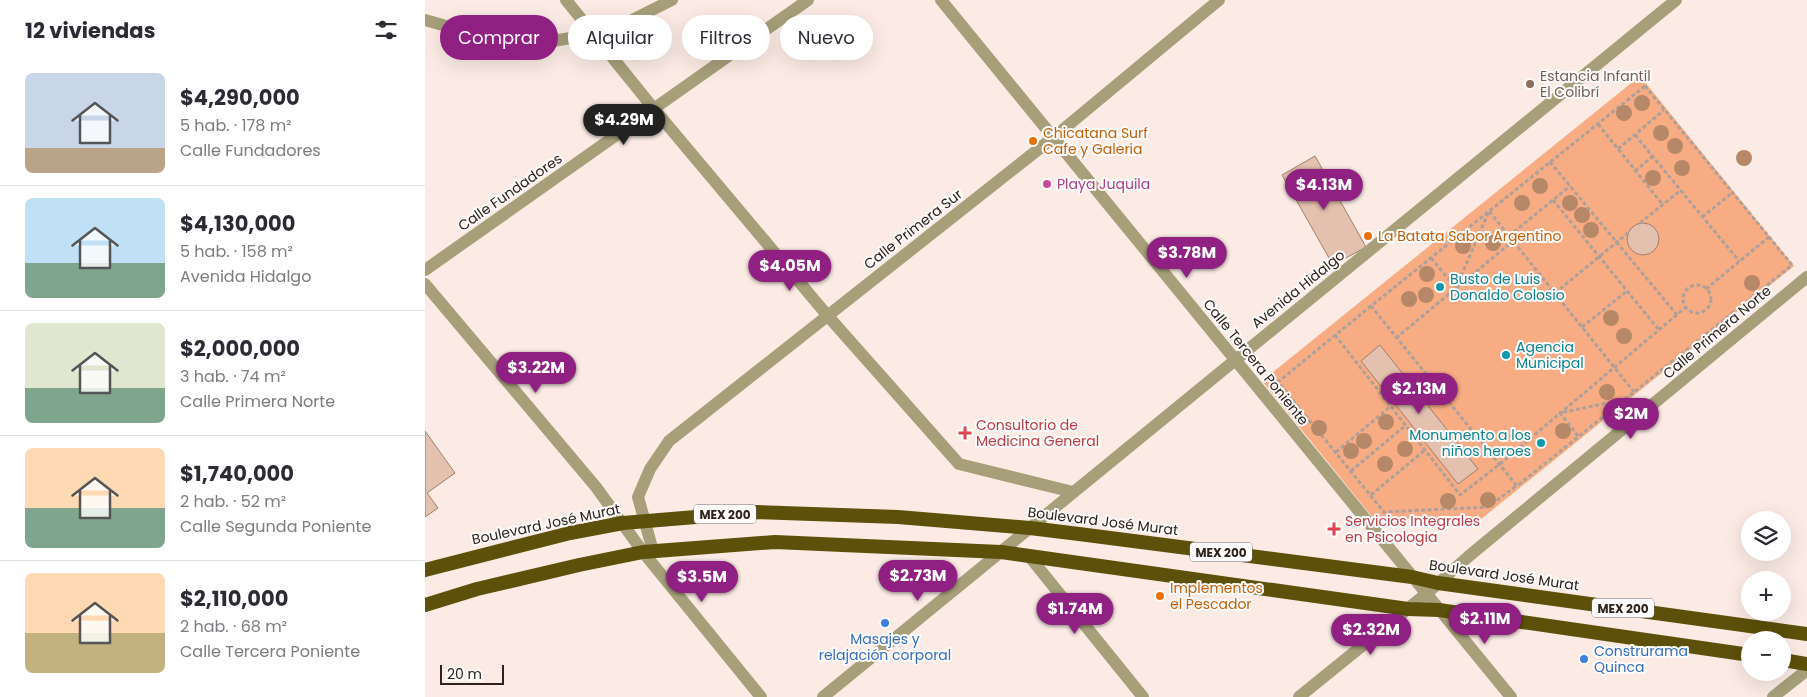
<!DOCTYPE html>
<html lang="es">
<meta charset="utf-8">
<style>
body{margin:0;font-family:Poppins,sans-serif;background:#f7f7f7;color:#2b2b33;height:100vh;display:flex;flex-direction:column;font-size:19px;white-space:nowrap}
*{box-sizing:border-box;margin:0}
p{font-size:16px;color:#7c7c81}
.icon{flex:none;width:28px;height:28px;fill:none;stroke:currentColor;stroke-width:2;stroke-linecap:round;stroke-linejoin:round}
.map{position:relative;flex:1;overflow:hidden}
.drawer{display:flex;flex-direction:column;background:#fff;width:425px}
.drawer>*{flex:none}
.hud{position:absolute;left:15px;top:15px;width:475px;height:45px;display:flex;gap:10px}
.tools{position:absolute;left:1316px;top:511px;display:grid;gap:10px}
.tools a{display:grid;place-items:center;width:50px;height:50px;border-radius:50%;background:#fff;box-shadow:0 5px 20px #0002;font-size:25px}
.scale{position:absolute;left:15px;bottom:12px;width:64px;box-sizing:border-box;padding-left:5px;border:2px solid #2f221b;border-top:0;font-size:14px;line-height:18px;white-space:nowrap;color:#2f221b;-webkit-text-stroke:4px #fcfcfc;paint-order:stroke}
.price{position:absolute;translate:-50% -42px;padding:0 11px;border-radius:18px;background:#902081;color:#fff;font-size:16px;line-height:32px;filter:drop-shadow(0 1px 2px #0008)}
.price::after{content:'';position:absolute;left:50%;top:30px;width:15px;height:11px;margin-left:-8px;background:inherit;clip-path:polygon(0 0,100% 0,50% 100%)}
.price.on{background:#222;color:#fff}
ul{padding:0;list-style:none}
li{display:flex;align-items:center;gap:15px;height:125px;padding:0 25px}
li+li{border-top:1px solid #e1e1e2}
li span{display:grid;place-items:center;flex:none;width:140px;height:100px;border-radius:8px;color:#555}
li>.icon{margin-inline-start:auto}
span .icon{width:60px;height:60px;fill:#fffc;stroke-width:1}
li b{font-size:21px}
h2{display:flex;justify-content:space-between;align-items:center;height:60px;padding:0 25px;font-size:21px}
.pill{padding:0 18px;border-radius:22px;background:#fff;box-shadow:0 5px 20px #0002;font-size:18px;line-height:45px}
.pill.on{background:#902081;color:#fff}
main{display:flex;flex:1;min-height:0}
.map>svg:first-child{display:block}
.green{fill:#f8ac84}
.building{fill:#e4c0ae;stroke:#a17f6e}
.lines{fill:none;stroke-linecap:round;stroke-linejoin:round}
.path{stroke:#aea099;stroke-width:3;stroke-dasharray:4 2.5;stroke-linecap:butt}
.minor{stroke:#a69f7a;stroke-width:12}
.tertiary{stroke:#a69f7a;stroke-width:12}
.trunk{stroke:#5c500a;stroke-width:14}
.tree{fill:#b78867}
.education-dot{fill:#8d6e63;stroke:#fcfcfc;stroke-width:2}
.food-dot{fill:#e8710a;stroke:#fcfcfc;stroke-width:2}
.hotel-dot{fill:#d1479c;stroke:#fcfcfc;stroke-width:2}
.culture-dot{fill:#0f9aa8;stroke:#fcfcfc;stroke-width:2}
.health-dot{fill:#e0444e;stroke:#fcfcfc;stroke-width:2}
.shop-dot{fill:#3f7fe0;stroke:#fcfcfc;stroke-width:2}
.labels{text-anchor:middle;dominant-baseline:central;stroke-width:4;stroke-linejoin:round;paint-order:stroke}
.shield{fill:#fcfcfc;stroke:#6c635e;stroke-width:1}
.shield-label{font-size:12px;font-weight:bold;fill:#2f221b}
.education-label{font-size:14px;fill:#785e54;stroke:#fcfcfc;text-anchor:start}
.food-label{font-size:14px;fill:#c56008;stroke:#fcfcfc;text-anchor:start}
.hotel-label{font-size:14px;fill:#b23c85;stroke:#fcfcfc;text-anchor:start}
.street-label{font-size:14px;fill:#2f221b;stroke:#fcfcfc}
.culture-label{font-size:14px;fill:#0d838f;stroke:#fcfcfc;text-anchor:start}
.health-label{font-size:14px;fill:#be3a42;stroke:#fcfcfc;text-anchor:start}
.shop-label{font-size:14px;fill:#366cbe;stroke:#fcfcfc}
</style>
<main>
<section class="drawer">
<h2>12 viviendas<svg class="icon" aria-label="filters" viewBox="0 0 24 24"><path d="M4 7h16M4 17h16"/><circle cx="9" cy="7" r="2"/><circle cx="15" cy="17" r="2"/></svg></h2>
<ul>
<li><span style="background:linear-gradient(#c9d6e8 75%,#b9a48a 0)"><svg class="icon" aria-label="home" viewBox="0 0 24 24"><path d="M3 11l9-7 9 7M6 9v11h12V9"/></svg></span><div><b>$4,290,000</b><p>5 hab. · 178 m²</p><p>Calle Fundadores</p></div></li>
<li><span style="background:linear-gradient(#bfe0f5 65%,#7fa58c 0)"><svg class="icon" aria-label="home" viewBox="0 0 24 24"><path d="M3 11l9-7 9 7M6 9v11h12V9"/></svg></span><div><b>$4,130,000</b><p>5 hab. · 158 m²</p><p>Avenida Hidalgo</p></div></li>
<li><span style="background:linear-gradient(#dfe7d0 65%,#7fa58c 0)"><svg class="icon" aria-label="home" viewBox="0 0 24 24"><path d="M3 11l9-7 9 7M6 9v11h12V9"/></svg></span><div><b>$2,000,000</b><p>3 hab. · 74 m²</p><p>Calle Primera Norte</p></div></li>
<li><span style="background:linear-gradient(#ffd9b3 60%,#7fa58c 0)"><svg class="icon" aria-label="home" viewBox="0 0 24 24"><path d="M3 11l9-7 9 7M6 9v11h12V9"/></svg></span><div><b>$1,740,000</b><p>2 hab. · 52 m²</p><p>Calle Segunda Poniente</p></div></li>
<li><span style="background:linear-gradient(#ffd9b3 60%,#c2b280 0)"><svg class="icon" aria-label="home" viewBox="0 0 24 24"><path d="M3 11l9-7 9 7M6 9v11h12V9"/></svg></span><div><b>$2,110,000</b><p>2 hab. · 68 m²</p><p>Calle Tercera Poniente</p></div></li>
</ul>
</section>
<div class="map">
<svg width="1382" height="697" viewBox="0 0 1382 697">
<rect width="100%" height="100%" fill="#fbebe4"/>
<polygon class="green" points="1215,76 1369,266 1055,520 948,518 837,381"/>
<g class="building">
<polygon points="890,156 941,247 908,265 857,175"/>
<circle cx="1218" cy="239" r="16"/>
<polygon points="955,345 1053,469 1033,484 936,361"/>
<polygon points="0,431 30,473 2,493 13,508 0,517"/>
</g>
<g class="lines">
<g class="path">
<polygon points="1220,86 1367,265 1092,486 946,306"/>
<polyline points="1173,124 1238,205"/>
<polyline points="1210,135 1314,261"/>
<polyline points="1193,149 1239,110"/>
<polyline points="1125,162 1252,315"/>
<polyline points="1210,171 1228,156"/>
<polyline points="1128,200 1234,330"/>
<polyline points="1277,217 1307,193"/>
<polyline points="1215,223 1256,190"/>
<polyline points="1084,236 1145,186"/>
<polyline points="1006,258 1031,288 1064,211 1209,392"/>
<circle cx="1272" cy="299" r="14"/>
<polyline points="1281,289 1344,237"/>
<polyline points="1130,293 1203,233"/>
<polyline points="946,306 853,382 959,512 1063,507 1091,486"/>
<polyline points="1157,327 1202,291"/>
<polyline points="910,335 1035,495 1075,464 1261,307"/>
<polyline points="971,338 1088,241"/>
<polyline points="1153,436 1135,413 1196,400"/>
<polyline points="911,452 966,406"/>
<polyline points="926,471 981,425"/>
<polyline points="946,495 1000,450"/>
</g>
<g class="minor">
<polyline points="141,0 229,109 402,315 534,464 648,492"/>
<polyline points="0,270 383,0"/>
<polyline points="0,284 171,487 218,552 336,697"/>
<polyline points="228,551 213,497 225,469 244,441 629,137 794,0"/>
<polyline points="604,556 718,697"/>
<polyline points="398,697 1251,0"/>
</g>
<g class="tertiary">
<polyline points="516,0 1086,697"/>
<polyline points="0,20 67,39 122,42 169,34 205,21 247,0"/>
<polyline points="874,697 1001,594 1044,556 1382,277"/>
<polyline points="1348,697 1382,670"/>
</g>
<g class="trunk">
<polyline points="0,570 145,533 198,523 331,512 473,517 605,528 654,534 987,577 1013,583 1382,634"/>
<polyline points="0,605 52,589 154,565 218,552 350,542 576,552 983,609 1014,610 1325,655"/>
<polyline points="1358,660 1382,664"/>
</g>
</g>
<g class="tree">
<circle cx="1217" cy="103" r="8"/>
<circle cx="1199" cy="113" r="8"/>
<circle cx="1236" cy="133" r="8"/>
<circle cx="1250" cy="146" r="8"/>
<circle cx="1319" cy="158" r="8"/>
<circle cx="1257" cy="168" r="8"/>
<circle cx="1228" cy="178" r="8"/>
<circle cx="1115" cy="186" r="8"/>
<circle cx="1097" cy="203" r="8"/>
<circle cx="1145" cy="203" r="8"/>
<circle cx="1157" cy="215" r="8"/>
<circle cx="1166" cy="230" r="8"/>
<circle cx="1068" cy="243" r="8"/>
<circle cx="1038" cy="246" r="8"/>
<circle cx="1002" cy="274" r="8"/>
<circle cx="1327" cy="283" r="8"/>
<circle cx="1001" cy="295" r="8"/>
<circle cx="984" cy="299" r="8"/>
<circle cx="1186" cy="318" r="8"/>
<circle cx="1199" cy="336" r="8"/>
<circle cx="1182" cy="392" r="8"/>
<circle cx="961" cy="422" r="8"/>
<circle cx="894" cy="428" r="8"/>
<circle cx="1138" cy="431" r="8"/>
<circle cx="939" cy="441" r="8"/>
<circle cx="980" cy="449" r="8"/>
<circle cx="926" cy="451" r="8"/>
<circle cx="960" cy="464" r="8"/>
<circle cx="1063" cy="500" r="8"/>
<circle cx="1023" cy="501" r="8"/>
</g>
<circle class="education-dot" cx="1105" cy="84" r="5"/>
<g class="food-dot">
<circle cx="608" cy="141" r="5"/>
<circle cx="943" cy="236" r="5"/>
<circle cx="735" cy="596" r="5"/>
</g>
<circle class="hotel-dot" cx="622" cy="184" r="5"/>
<g class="culture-dot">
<circle cx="1015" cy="287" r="5"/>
<circle cx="1081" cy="355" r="5"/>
<circle cx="1116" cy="443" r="5"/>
</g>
<g class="health-dot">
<path d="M537.5 425.5h5v5h5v5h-5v5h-5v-5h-5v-5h5z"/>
<path d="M906.5 521.5h5v5h5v5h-5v5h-5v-5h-5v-5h5z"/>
</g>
<g class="shop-dot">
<circle cx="460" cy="623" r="5"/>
<circle cx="1159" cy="659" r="5"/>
</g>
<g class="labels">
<g class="shield">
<rect x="269" y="504.5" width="62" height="19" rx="4"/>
<rect x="765" y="542.5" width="62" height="19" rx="4"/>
<rect x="1167" y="598.5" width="62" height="19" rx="4"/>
</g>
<g class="shield-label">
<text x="300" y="514">MEX 200</text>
<text x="796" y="552">MEX 200</text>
<text x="1198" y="608">MEX 200</text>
</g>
<g class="education-label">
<text x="1115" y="76">Estancia Infantil<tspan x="1115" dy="16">El Colibrí</tspan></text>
</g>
<g class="food-label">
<text x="618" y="133">Chicatana Surf<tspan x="618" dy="16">Cafe y Galeria</tspan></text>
<text x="953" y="236">La Batata Sabor Argentino</text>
<text x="745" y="588">Implementos<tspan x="745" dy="16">el Pescador</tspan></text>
</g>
<g class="hotel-label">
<text x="632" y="184">Playa Juquila</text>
</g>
<g class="street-label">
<text transform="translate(85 192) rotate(-35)">Calle Fundadores</text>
<text transform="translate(488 229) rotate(-38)">Calle Primera Sur</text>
<text transform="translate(873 289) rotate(-39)">Avenida Hidalgo</text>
<text transform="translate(1292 332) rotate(-40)">Calle Primera Norte</text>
<text transform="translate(831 362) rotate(51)">Calle Tercera Poniente</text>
<text transform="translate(678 521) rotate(7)">Boulevard José Murat</text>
<text transform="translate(121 524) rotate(-12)">Boulevard José Murat</text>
<text transform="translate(1079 575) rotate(8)">Boulevard José Murat</text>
</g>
<g class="culture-label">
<text x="1025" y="279">Busto de Luis<tspan x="1025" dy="16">Donaldo Colosio</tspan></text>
<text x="1091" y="347">Agencia<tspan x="1091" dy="16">Municipal</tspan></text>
<text x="1106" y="435" text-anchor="end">Monumento a los<tspan x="1106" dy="16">niños heroes</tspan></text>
</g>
<g class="health-label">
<text x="551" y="425">Consultorio de<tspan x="551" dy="16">Medicina General</tspan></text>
<text x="920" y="521">Servicios Integrales<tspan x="920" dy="16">en Psicologia</tspan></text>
</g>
<g class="shop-label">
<text x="460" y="639">Masajes y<tspan x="460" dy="16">relajación corporal</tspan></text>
<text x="1169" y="651" text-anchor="start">Construrama<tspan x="1169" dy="16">Quinca</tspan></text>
</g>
</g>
</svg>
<div class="tools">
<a><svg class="icon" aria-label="layers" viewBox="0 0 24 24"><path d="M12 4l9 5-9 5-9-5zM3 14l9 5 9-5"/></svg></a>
<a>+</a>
<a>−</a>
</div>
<div class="scale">20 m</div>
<b class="price on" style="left:199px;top:146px">$4.29M</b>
<b class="price" style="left:899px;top:211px">$4.13M</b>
<b class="price" style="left:762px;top:279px">$3.78M</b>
<b class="price" style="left:365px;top:292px">$4.05M</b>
<b class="price" style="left:111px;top:394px">$3.22M</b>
<b class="price" style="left:994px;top:415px">$2.13M</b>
<b class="price" style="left:1206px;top:440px">$2M</b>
<b class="price" style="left:493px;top:602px">$2.73M</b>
<b class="price" style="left:277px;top:603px">$3.5M</b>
<b class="price" style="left:650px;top:635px">$1.74M</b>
<b class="price" style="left:1060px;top:645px">$2.11M</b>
<b class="price" style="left:946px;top:656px">$2.32M</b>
<div class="hud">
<a class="pill on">Comprar</a>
<a class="pill">Alquilar</a>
<a class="pill">Filtros</a>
<a class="pill">Nuevo</a>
</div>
</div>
</main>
